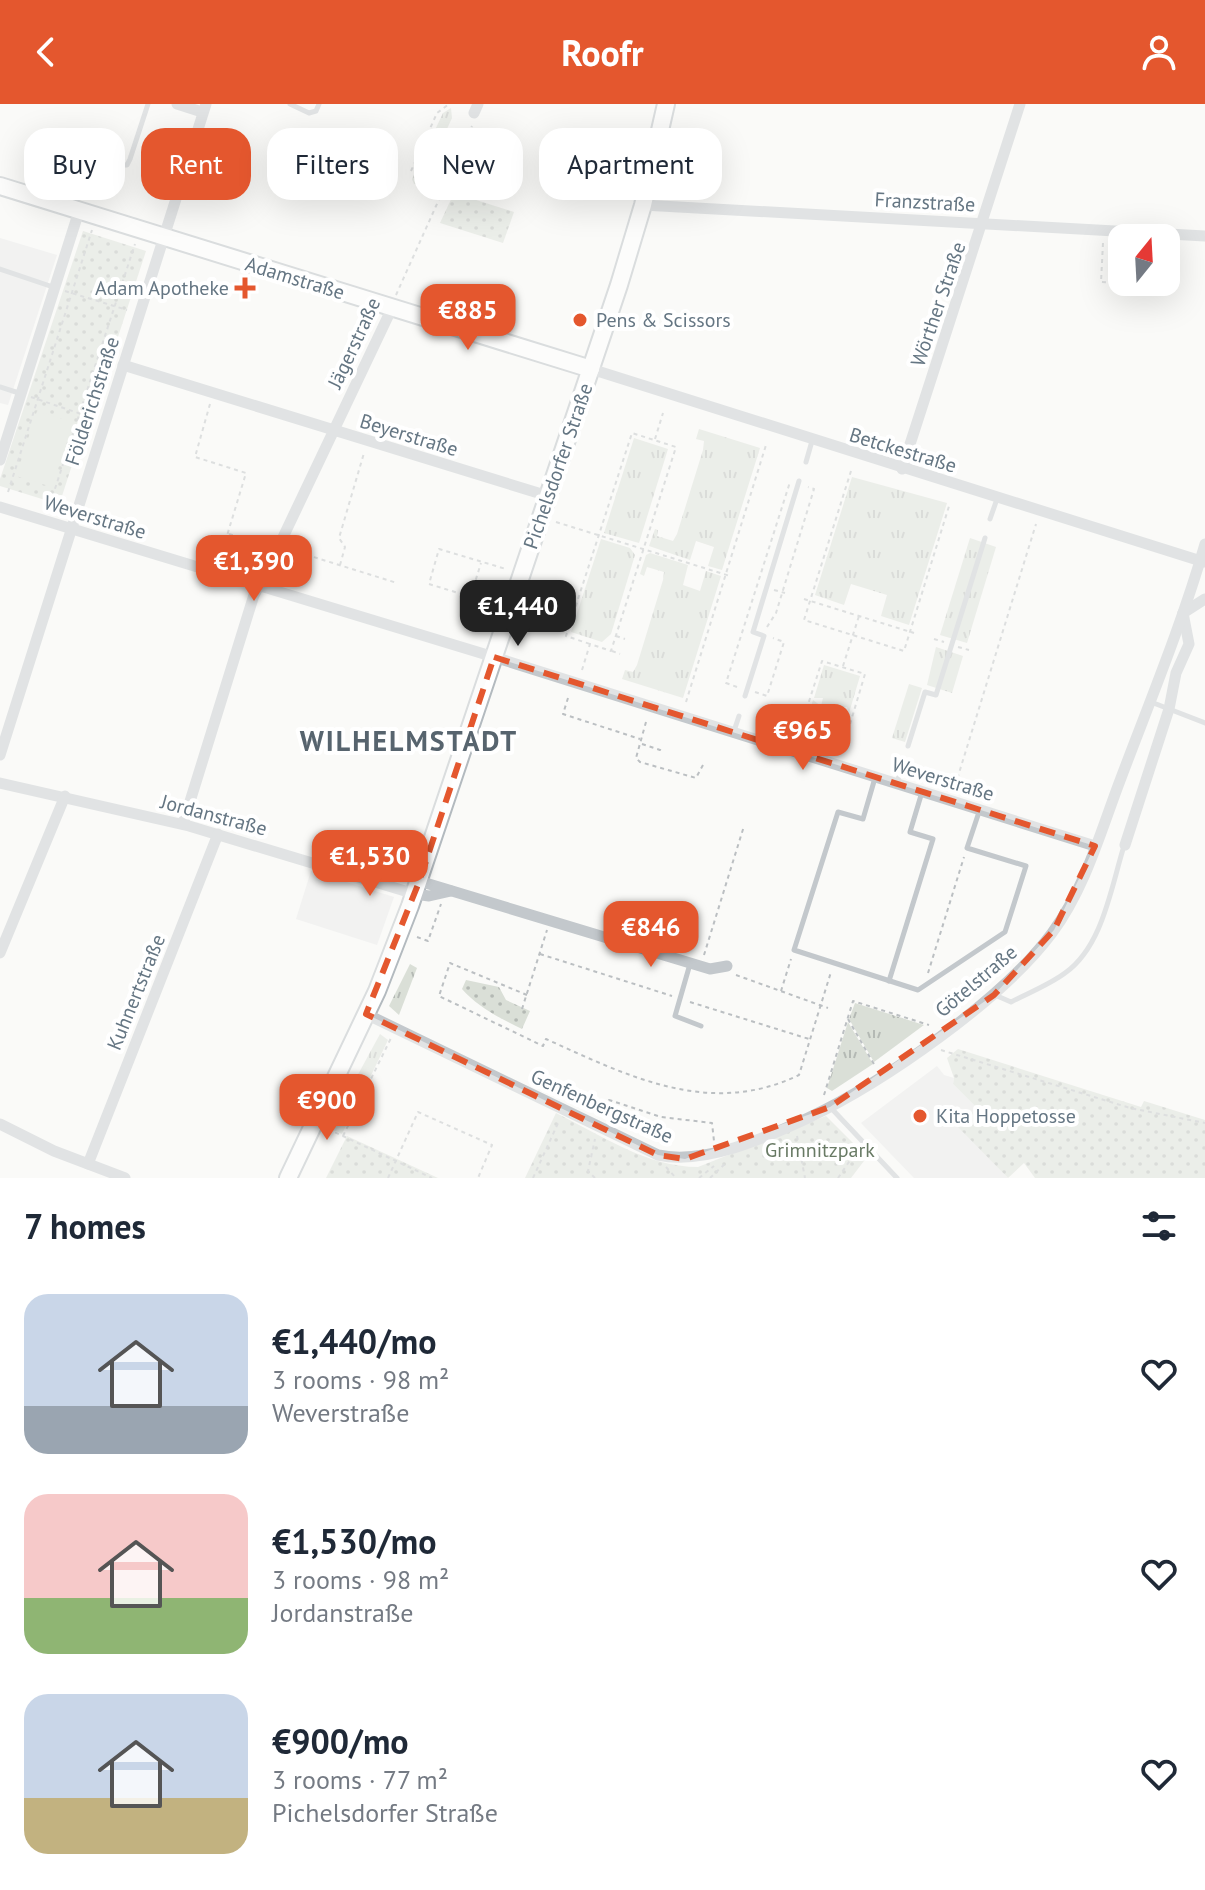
<!DOCTYPE html>
<meta charset="utf-8">
<style>
body{margin:0;font-family:"PT Sans",sans-serif;background:#f2f2f3;color:#1f2937;height:100vh;display:flex;flex-direction:column;font-size:30px;white-space:nowrap}
*{box-sizing:border-box;margin:0}
p{font-size:26px;color:#747a83}
.icon{flex:none;width:44px;height:44px;fill:none;stroke:currentColor;stroke-width:2;stroke-linecap:round;stroke-linejoin:round}
.map{position:relative;height:1074px;overflow:hidden}
.side{display:flex;flex-direction:column;background:#fff;flex:1}
.side>*{flex:none}
.hud{position:absolute;left:24px;top:24px;width:800px;height:72px;display:flex;gap:16px}
.needle{width:52px;rotate:18deg}
.controls{position:absolute;left:1108px;top:120px;display:grid;gap:16px}
.controls a{display:grid;place-items:center;width:72px;height:72px;border-radius:16px;background:#fff;box-shadow:0 8px 32px #0002;font-size:40px}
.price{position:absolute;translate:-50% -68px;padding:0 18px;border-radius:16px;background:#e4572e;color:#fff;font-size:26px;line-height:52px;filter:drop-shadow(0 2px 4px #0008)}
.price::after{content:'';position:absolute;left:50%;top:48px;width:24px;height:18px;margin-left:-12px;background:inherit;clip-path:polygon(0 0,100% 0,50% 100%)}
.price.active{background:#222;color:#fff}
ul{padding:0;list-style:none}
li{display:flex;align-items:center;gap:24px;height:200px;padding:0 24px}
li span{display:grid;place-items:center;flex:none;width:224px;height:160px;border-radius:24px;color:#555}
li>.icon{margin-inline-start:auto}
span .icon{width:96px;height:96px;fill:#fffc;stroke-width:1}
li b{font-size:34px}
h2{display:flex;justify-content:space-between;align-items:center;height:96px;padding:0 24px;font-size:34px}
.pill{padding:0 28px;border-radius:24px;background:#fff;box-shadow:0 8px 32px #0002;font-size:28px;line-height:72px}
.pill.active{background:#e4572e;color:#fff}
header{display:flex;justify-content:space-between;align-items:center;height:104px;padding:0 24px;background:#e4572e;color:#fff;font-size:36px;font-weight:700}
.map>svg:first-child{display:block}
.built{fill:#e8e9e9}
.grass{fill:url(#grass-tufts)}
.park{fill:url(#park-dots)}
.garden{fill:#dadfd7}
.lines{fill:none;stroke-linecap:round;stroke-linejoin:round}
.secondary-casing{stroke:#b3babf;stroke-width:20}
.path{stroke:#bbbfc2;stroke-width:2;stroke-dasharray:4 4;stroke-linecap:butt}
.lane{stroke:#c3c8cc;stroke-width:5}
.street{stroke:#c3c8cc;stroke-width:11}
.secondary{stroke:#fff;stroke-width:16}
.marked{fill:none;stroke:#e4572e;stroke-width:6;stroke-dasharray:16 10;stroke-linejoin:round}
.poi-dot{fill:#e4572e;stroke:#fff;stroke-width:3}
.labels{text-anchor:middle;dominant-baseline:central;stroke-width:8;stroke-linejoin:round;paint-order:stroke}
.street-label{font-size:20px;fill:#657683;stroke:#fff}
.poi-label{font-size:20px;fill:#657683;stroke:#fff;text-anchor:start}
.park-label{font-size:20px;fill:#687a64;stroke:#fff}
.district-label{font-size:28px;font-weight:bold;letter-spacing:2px;fill:#57646e;stroke:#fff}
</style>
<header><svg class="icon" aria-label="back" viewBox="0 0 24 24"><path d="M15 5l-7 7 7 7"/></svg>Roofr<svg class="icon" aria-label="person" viewBox="0 0 24 24"><circle cx="12" cy="8" r="4"/><path d="M4 21q1-7 8-7t8 7"/></svg></header>
<div class="map">
<svg width="1205" height="1074" viewBox="0 0 1205 1074">
<defs>
<pattern id="grass-tufts" width="24" height="20" patternUnits="userSpaceOnUse" patternTransform="scale(2)"><rect width="24" height="20" fill="#dadfd7"/><path d="M3 7l-1-3M5 7V3M7 7l1-3M15 17l-1-3M17 17v-4M19 17l1-3" fill="none" stroke="#b4b9b4"/></pattern>
<pattern id="park-dots" width="8" height="8" patternUnits="userSpaceOnUse" patternTransform="scale(2)"><rect width="8" height="8" fill="#dadfd7"/><path d="M2 2h.1M6 6h.1" fill="none" stroke="#b4b9b4" stroke-width="1.8" stroke-linecap="round"/></pattern>
</defs>
<rect width="100%" height="100%" fill="#fafaf8"/>
<g class="built">
<polygon points="0,134 57,151 8,301 0,299"/>
<polygon points="311,767 394,793 377,841 296,815"/>
<polygon points="937,962 944,971 954,974 953,980 977,1004 959,1023 1008,1074 914,1074 861,1019"/>
</g>
<g class="grass">
<polygon points="451,4 452,14 422,79 414,80 412,75 443,9"/>
<polygon points="699,325 760,344 722,466 708,462 714,443 696,437 690,456 649,442 655,425 658,426 657,432 673,437 677,430 703,346 704,337 696,335"/>
<polygon points="634,334 668,345 639,439 604,429"/>
<polygon points="852,373 947,399 909,521 881,512 887,491 851,480 844,501 815,491"/>
<polygon points="970,434 996,443 967,539 940,531"/>
<polygon points="601,435 630,444 635,451 611,530 602,538 571,528"/>
<polygon points="650,449 688,461 683,481 700,487 706,467 721,472 683,594 622,575 625,566 633,568 637,561 663,476 664,468 647,463 644,472 640,470 646,451"/>
<polygon points="936,543 963,552 952,589 927,581"/>
<polygon points="824,561 860,572 849,609 847,603 841,603 839,609 848,611 838,642 802,631 813,596 821,602 823,594 814,594"/>
<polygon points="909,580 922,584 905,638 892,634"/>
<polygon points="410,860 417,864 399,911 389,902"/>
<polygon points="855,899 924,921 874,958 849,915"/>
<polygon points="848,918 873,960 832,987 827,984"/>
<polygon points="380,930 388,936 366,982 355,976"/>
<polygon points="351,981 363,987 342,1030 331,1025"/>
</g>
<g class="park">
<polygon points="454,89 514,108 503,139 440,119"/>
<polygon points="83,127 146,147 100,288 96,287 62,392 57,390 55,399 0,382 0,375"/>
<path d="M 466,876 L 499,883 L 506,896 L 530,907 L 522,925 C 499,914 478,903 462,885 Z"/>
<polygon points="958,945 1141,1003 1144,997 1205,1016 1205,1074 1035,1074 1024,1059 1008,1074 958,1023 977,1004 953,980 954,974 947,954"/>
<path d="M 556,1009 C 601,1031 647,1063 698,1063 L 826,1012 L 867,1053 L 851,1074 L 525,1074 Z"/>
<polygon points="347,1032 438,1074 326,1074"/>
</g>
<polygon class="garden" points="37,307 73,318 52,383 16,372"/>
<g class="lines">
<g class="secondary-casing">
<g id="secondary">
<polyline points="0,82 591,265"/>
<polyline points="288,1074 377,887 410,802 619,181 643,101 666,0"/>
</g>
</g>
<g class="path">
<polyline points="411,67 437,9 449,0"/>
<polyline points="1103,139 1101,178 1153,181 1153,178"/>
<polyline points="65,187 127,206"/>
<polyline points="396,191 472,22"/>
<polyline points="31,293 93,314"/>
<polyline points="210,300 195,353 246,369 219,458"/>
<polyline points="655,335 663,309"/>
<polyline points="851,367 804,516 904,547 950,399"/>
<polyline points="8,388 92,126"/>
<polyline points="50,400 135,140"/>
<polyline points="556,418 730,472"/>
<polyline points="229,430 265,441"/>
<polyline points="291,446 397,479"/>
<polyline points="340,461 345,443 339,434 364,349"/>
<polyline points="774,486 785,489"/>
<polyline points="471,491 481,459"/>
<polyline points="804,495 914,529"/>
<polyline points="494,500 429,480 439,445 506,465"/>
<polyline points="767,523 776,509 814,385 808,383"/>
<polyline points="616,532 625,535"/>
<polyline points="934,535 944,538"/>
<polyline points="958,543 969,546"/>
<polyline points="612,547 620,550"/>
<polyline points="843,562 859,512"/>
<polyline points="582,566 590,540 611,547 676,343 632,329 566,532 590,540"/>
<polyline points="737,583 726,579 790,378"/>
<polyline points="755,588 767,592 784,538 773,534"/>
<polyline points="568,594 563,610 640,635"/>
<polyline points="686,598 766,341"/>
<polyline points="804,613 822,557 865,570 848,627"/>
<polyline points="646,618 636,654 640,658 696,674 703,661"/>
<polyline points="798,633 802,622"/>
<polyline points="642,640 660,646 661,643"/>
<polyline points="842,647 845,635"/>
<polyline points="955,682 1036,420"/>
<polyline points="417,833 428,837 441,800"/>
<polyline points="540,850 672,892"/>
<polyline points="704,851 744,722"/>
<polyline points="928,869 964,753"/>
<polyline points="736,871 828,904"/>
<polyline points="781,887 791,855"/>
<path d="M 527,891 L 450,859 L 439,892 L 543,942 L 546,935 C 628,972 710,1014 799,971 L 831,868"/>
<polyline points="690,898 809,935"/>
<polyline points="522,905 547,826"/>
<polyline points="848,915 875,962"/>
<polyline points="941,946 1130,1004 1205,1019"/>
<polyline points="350,977 366,984"/>
<polyline points="824,991 853,897 929,921"/>
<polyline points="602,1011 609,996 661,1013 712,1019 714,1037"/>
<polyline points="328,1025 432,1074"/>
<polyline points="343,1032 391,934"/>
<polyline points="797,1032 805,1074"/>
<polyline points="666,1063 676,1074"/>
<polyline points="388,1074 418,1008 492,1041 478,1074"/>
<polyline points="533,1074 559,1017"/>
<polyline points="595,1074 588,1067 595,1035"/>
<polyline points="699,1074 714,1062"/>
<polyline points="710,1074 727,1058"/>
<polyline points="838,1074 857,1046"/>
</g>
<g class="lane">
<polyline points="290,0 309,9 316,7 319,0"/>
<polyline points="121,61 127,61 130,55 148,0"/>
<polyline points="0,165 56,184"/>
<polyline points="0,283 22,290"/>
<polyline points="806,358 812,337"/>
<polyline points="990,415 997,395"/>
<polyline points="745,592 764,532 753,528 799,377"/>
<polyline points="1151,598 1205,619"/>
<polyline points="734,627 739,612"/>
<polyline points="908,642 925,588 936,591 985,434"/>
<polyline points="875,674 863,715 838,708 794,846 918,886 1005,828 1026,762 967,744 979,708"/>
<polyline points="897,678 903,661"/>
<polyline points="690,860 675,912 701,922"/>
<polyline points="889,877 933,735 910,728 922,688"/>
<path d="M 995,891 L 1011,898 C 1028,889 1049,881 1065,869 C 1103,842 1111,783 1124,742"/>
<polyline points="831,1004 897,1074"/>
</g>
<g class="street">
<polyline points="177,0 202,8"/>
<polyline points="474,9 478,0"/>
<polyline points="643,101 1205,132"/>
<polyline points="123,261 548,392"/>
<polyline points="591,265 1204,458"/>
<polyline points="0,356 79,107"/>
<polyline points="902,365 1020,0"/>
<polyline points="0,403 494,553 1095,742"/>
<polyline points="276,448 392,204"/>
<polyline points="1183,509 1205,495"/>
<polyline points="0,651 206,0"/>
<polyline points="0,679 189,722 415,790 429,792 451,787"/>
<polyline points="183,720 254,491 268,466"/>
<polyline points="1125,741 1169,605 1176,569 1189,540 1183,509"/>
<polyline points="419,777 710,865 727,862"/>
<polyline points="0,849 65,692"/>
<path d="M 366,910 L 658,1051 C 705,1061 765,1034 808,1014 C 884,978 1002,896 1052,829 C 1086,783 1101,726 1121,674 C 1150,597 1182,520 1205,440"/>
<polyline points="0,1020 54,1047 125,1074"/>
<polyline points="88,1060 218,730"/>
</g>
<use href="#secondary" class="secondary"/>
</g>
<path d="M0 0H1205V1074H0ZM 494,553 L 1095,742 L 1054,826 L 994,891 L 830,1003 L 685,1055 L 658,1051 L 366,910 L 419,778 Z" fill="#fafaf8" fill-opacity=".55" fill-rule="evenodd"/>
<path class="marked" d="M 494,553 L 1095,742 L 1054,826 L 994,891 L 830,1003 L 685,1055 L 658,1051 L 366,910 L 419,778 Z"/>
<g class="poi-dot">
<path d="M241 172h8v8h8v8h-8v8h-8v-8h-8v-8h8z"/>
<circle cx="580" cy="216" r="8"/>
<circle cx="920" cy="1012" r="8"/>
</g>
<g class="labels">
<g class="street-label">
<text transform="translate(925 98) rotate(3)">Franzstraße</text>
<text transform="translate(295 174) rotate(17)">Adamstraße</text>
<text transform="translate(938 200) rotate(-71)">Wörther Straße</text>
<text transform="translate(354 239) rotate(-65)">Jägerstraße</text>
<text transform="translate(92 297) rotate(-72)">Földerichstraße</text>
<text transform="translate(409 331) rotate(17)">Beyerstraße</text>
<text transform="translate(903 346) rotate(17)">Betckestraße</text>
<text transform="translate(558 362) rotate(-71)">Pichelsdorfer Straße</text>
<text transform="translate(95 413) rotate(17)">Weverstraße</text>
<text transform="translate(943 675) rotate(17)">Weverstraße</text>
<text transform="translate(214 711) rotate(15)">Jordanstraße</text>
<text transform="translate(976 877) rotate(-40)">Götelstraße</text>
<text transform="translate(136 888) rotate(-68)">Kuhnertstraße</text>
<text transform="translate(602 1002) rotate(24)">Genfenbergstraße</text>
</g>
<g class="poi-label">
<text x="229" y="184" text-anchor="end">Adam Apotheke</text>
<text x="596" y="216">Pens &amp; Scissors</text>
<text x="936" y="1012">Kita Hoppetosse</text>
</g>
<g class="park-label">
<text x="820" y="1046">Grimnitzpark</text>
</g>
<g class="district-label">
<text x="409" y="636">WILHELMSTADT</text>
</g>
</g>
</svg>
<div class="controls">
<a><svg class="needle" viewBox="-14 -14 28 28"><path d="M0-13l5 13h-10z" fill="#e53935"/><path d="M0 13l5-13h-10z" fill="#747a83"/></svg></a>
</div>
<b class="price" style="left:468px;top:248px">€885</b>
<b class="price" style="left:254px;top:499px">€1,390</b>
<b class="price active" style="left:518px;top:544px">€1,440</b>
<b class="price" style="left:803px;top:668px">€965</b>
<b class="price" style="left:370px;top:794px">€1,530</b>
<b class="price" style="left:651px;top:865px">€846</b>
<b class="price" style="left:327px;top:1038px">€900</b>
<div class="hud">
<a class="pill">Buy</a>
<a class="pill active">Rent</a>
<a class="pill">Filters</a>
<a class="pill">New</a>
<a class="pill">Apartment</a>
</div>
</div>
<section class="side">
<h2>7 homes<svg class="icon" aria-label="filters" viewBox="0 0 24 24"><path d="M4 7h16M4 17h16"/><circle cx="9" cy="7" r="2"/><circle cx="15" cy="17" r="2"/></svg></h2>
<ul>
<li><span style="background:linear-gradient(#c9d6e8 70%,#9aa5b1 0)"><svg class="icon" aria-label="home" viewBox="0 0 24 24"><path d="M3 11l9-7 9 7M6 9v11h12V9"/></svg></span><div><b>€1,440/mo</b><p>3 rooms · 98 m²</p><p>Weverstraße</p></div><svg class="icon" aria-label="heart" viewBox="0 0 24 24"><path d="M12 20l-8-8c-3-5 5-10 8-4 3-6 11-1 8 4z"/></svg></li>
<li><span style="background:linear-gradient(#f6c9c9 65%,#8fb573 0)"><svg class="icon" aria-label="home" viewBox="0 0 24 24"><path d="M3 11l9-7 9 7M6 9v11h12V9"/></svg></span><div><b>€1,530/mo</b><p>3 rooms · 98 m²</p><p>Jordanstraße</p></div><svg class="icon" aria-label="heart" viewBox="0 0 24 24"><path d="M12 20l-8-8c-3-5 5-10 8-4 3-6 11-1 8 4z"/></svg></li>
<li><span style="background:linear-gradient(#c9d6e8 65%,#c2b280 0)"><svg class="icon" aria-label="home" viewBox="0 0 24 24"><path d="M3 11l9-7 9 7M6 9v11h12V9"/></svg></span><div><b>€900/mo</b><p>3 rooms · 77 m²</p><p>Pichelsdorfer Straße</p></div><svg class="icon" aria-label="heart" viewBox="0 0 24 24"><path d="M12 20l-8-8c-3-5 5-10 8-4 3-6 11-1 8 4z"/></svg></li>
</ul>
</section>
